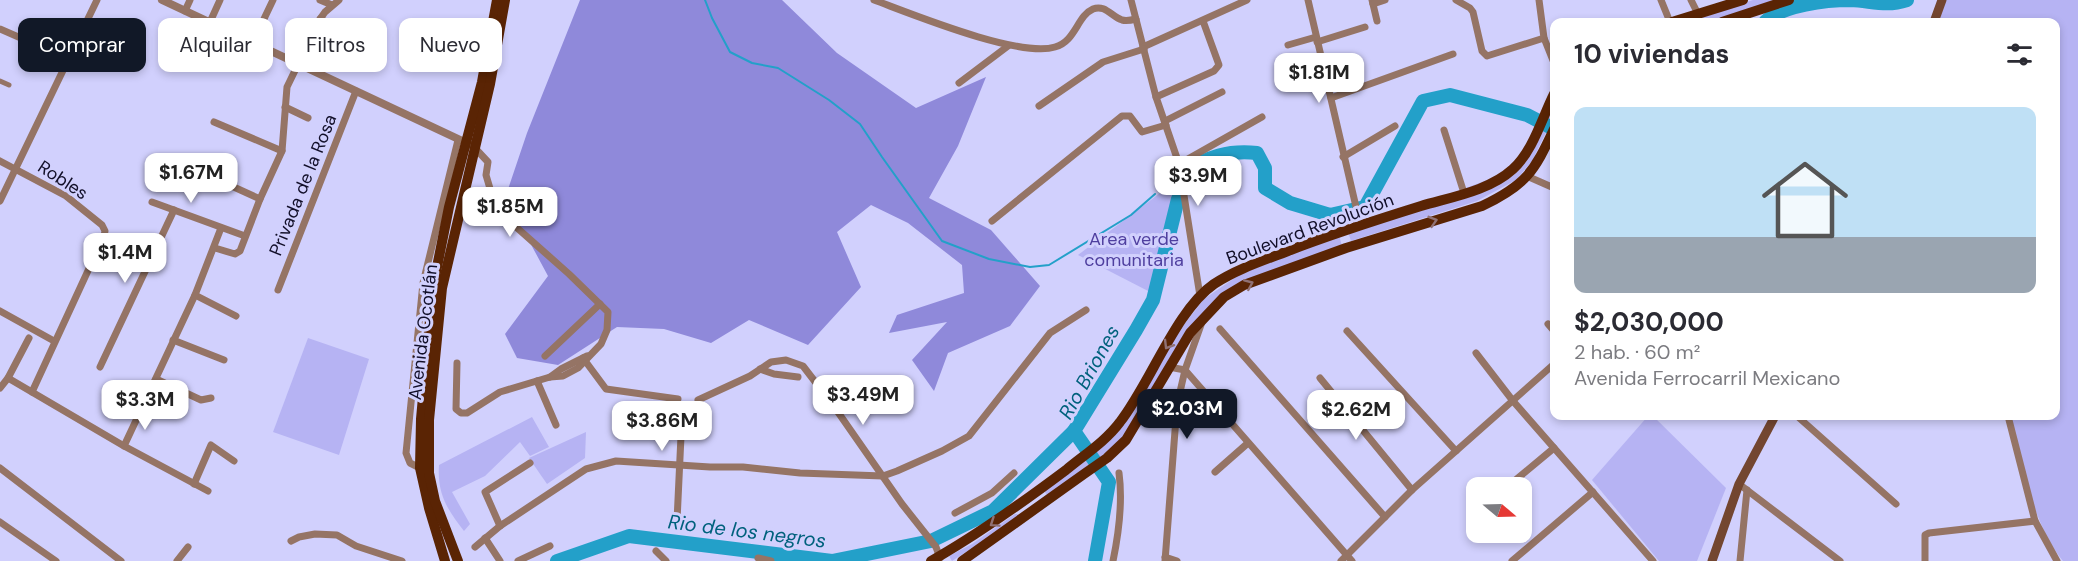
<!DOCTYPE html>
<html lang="es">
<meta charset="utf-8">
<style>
body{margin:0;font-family:"DM Sans",sans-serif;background:#f2f2f3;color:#2b2b33;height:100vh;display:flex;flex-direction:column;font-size:22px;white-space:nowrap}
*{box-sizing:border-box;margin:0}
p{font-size:20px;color:#7c7c81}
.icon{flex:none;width:33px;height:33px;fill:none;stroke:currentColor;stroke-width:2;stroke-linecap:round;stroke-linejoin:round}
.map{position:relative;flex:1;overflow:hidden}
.panel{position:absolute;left:1550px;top:18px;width:510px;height:402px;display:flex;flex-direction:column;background:#fff;border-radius:12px;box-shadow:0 3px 9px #0003}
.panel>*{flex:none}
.hud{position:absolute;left:18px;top:18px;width:570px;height:54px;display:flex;gap:12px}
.needle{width:39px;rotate:109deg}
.tools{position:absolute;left:1466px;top:477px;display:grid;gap:12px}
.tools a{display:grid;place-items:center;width:66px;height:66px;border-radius:12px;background:#fff;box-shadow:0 3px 9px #0003;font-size:30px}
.price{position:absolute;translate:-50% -51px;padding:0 14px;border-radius:12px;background:#fff;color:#222;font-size:20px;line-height:39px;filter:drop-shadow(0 2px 3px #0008)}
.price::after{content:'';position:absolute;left:50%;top:36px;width:18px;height:14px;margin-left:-9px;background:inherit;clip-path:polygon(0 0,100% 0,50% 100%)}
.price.selected{background:#111827;color:#fff}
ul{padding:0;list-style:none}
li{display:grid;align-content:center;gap:12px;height:318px;padding:0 24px}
li span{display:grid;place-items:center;height:186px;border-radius:12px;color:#555}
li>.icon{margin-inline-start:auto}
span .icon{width:108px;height:108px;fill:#fffc;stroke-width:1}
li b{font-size:26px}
h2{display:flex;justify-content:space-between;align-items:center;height:72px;padding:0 24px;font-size:26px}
.pill{padding:0 21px;border-radius:12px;background:#fff;box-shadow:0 3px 9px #0003;font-size:21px;line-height:54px}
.pill.selected{background:#111827;color:#fff}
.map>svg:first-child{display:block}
.green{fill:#b6b3f3}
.forest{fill:#8f89da}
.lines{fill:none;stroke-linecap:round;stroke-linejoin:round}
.stream{stroke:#23a0c9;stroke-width:2}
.river{stroke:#23a0c9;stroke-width:14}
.pedestrian{stroke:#957465;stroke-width:5}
.minor{stroke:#957465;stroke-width:7}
.tertiary{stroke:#957465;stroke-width:8}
.secondary{stroke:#734630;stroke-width:9}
.primary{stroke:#5a2404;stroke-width:10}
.oneway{stroke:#907174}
.labels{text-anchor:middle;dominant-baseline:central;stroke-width:6;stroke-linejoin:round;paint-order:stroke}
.street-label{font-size:18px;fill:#120f29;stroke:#d1d0fd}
.park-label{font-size:18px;fill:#4f3f9f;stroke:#d1d0fd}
.water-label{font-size:20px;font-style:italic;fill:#00617d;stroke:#d1d0fd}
</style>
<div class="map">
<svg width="2078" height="561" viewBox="0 0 2078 561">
<rect width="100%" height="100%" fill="#d1d0fd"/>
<g class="green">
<polygon points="1753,0 1781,0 1715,22 1683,22"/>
<path d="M 1945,0 L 2078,0 L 2078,561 L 2063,561 C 2033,525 2021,461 2008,416 L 2055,416 L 2055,22 L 1939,22 Z"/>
<polygon points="1554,100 1554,116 1532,161 1516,180 1477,201 1351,241 1348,232 1514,170"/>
<polygon points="1180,178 1181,185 1152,293 1078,255"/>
<polygon points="1339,235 1342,246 1245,282 1209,309 1125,438 1050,499 1042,488 1106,439 1175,336 1204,299 1242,273"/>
<polygon points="308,338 369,359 339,455 273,432"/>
<polygon points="1648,416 1653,416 1726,488 1697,561 1659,561 1592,480"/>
<path d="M 532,417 L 549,447 L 530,456 L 520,442 L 485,476 L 452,492 L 470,524 L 464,531 C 447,509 437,494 439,465 Z"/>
<polygon points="586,432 585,458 547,484 529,458"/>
<polygon points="1015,514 1017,514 1020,517 952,561 949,556 972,544"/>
</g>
<polygon class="forest" points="580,0 782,0 837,53 916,108 986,77 958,146 929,198 991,230 1040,286 1010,326 948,353 934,391 912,360 947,322 889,333 897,315 964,293 962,265 908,223 871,205 837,232 861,287 808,345 749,320 711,343 664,329 617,327 558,365 517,358 505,334 548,276 527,237 503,204 527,133"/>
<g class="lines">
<polyline class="stream" points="705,0 712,18 730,52 752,63 778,68 829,100 860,124 882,157 942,241 989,259 1030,267 1049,265 1131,215 1155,194"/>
<g class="river">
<path d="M 1765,22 C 1782,5 1827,0 1851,0 C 1872,1 1886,7 1907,0"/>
<path d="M 1186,173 C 1205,156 1231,150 1257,153 L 1265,168 L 1265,188 L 1290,203 L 1330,215 L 1365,207 L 1423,101 L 1450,95 L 1527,115 L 1554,129"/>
<polyline points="557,561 629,536 832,561 931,541 993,511 1074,431"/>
<polyline points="1095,561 1109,482 1074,431 1136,330 1153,300 1178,199"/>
</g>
<polyline class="pedestrian" points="0,81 9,85"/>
<g class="minor">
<polyline points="320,0 332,5"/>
<path d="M 874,0 C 912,14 1019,58 1055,47 C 1076,41 1077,16 1093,9 C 1105,4 1112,17 1122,20 C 1126,21 1132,20 1136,19"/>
<polyline points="1131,0 1156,97 1179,164 1200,296"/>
<polyline points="1308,0 1360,224"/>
<polyline points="1372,0 1377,21"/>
<polyline points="1456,0 1470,8 1473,12 1482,51 1487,56 1544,38"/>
<polyline points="1539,0 1544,38 1554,63"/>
<polyline points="1661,0 1670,22"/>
<polyline points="1691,0 1698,14"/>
<polyline points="1373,4 1385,0"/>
<polyline points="185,11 190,0"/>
<polyline points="320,19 355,36"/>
<polyline points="210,22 220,0"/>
<polyline points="293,28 313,37"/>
<polyline points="0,29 39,46 72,47"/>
<polyline points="253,42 273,0"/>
<polyline points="1317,42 1365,27"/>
<polyline points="1288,45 1316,37"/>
<polyline points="1143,47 1247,0"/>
<polyline points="959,83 1008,46"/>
<polyline points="1156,97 1214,71 1219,65 1203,21"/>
<polyline points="1331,98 1453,54"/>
<polyline points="1039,106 1103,62 1144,49"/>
<polyline points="285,107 308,118"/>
<polyline points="1165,121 1222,92"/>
<polyline points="214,122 282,151"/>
<polyline points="1444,130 1464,193"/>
<polyline points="1343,157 1395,126"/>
<polyline points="170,158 260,199"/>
<polyline points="0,161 66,196 102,225 105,231 104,236 32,392"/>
<polyline points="1179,164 1262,117"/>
<polyline points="1529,177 1554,188"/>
<polyline points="0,201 97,0"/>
<polyline points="152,202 245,236"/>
<polyline points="992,221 1122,116 1130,116 1142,132 1166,125"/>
<polyline points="215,248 235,254 240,251 260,199 282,151 287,87 320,19 325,12 339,0"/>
<polyline points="278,290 356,91"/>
<polyline points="195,295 236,316"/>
<polyline points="0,311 54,341"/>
<polyline points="1548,324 1554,331"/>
<polyline points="1220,329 1385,517"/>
<polyline points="1347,331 1456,451"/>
<polyline points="173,340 224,360"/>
<polyline points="1476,353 1513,401 1653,561"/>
<polyline points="545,356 600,304"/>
<polyline points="583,358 606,389 678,399"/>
<polyline points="457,363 456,409 461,413 467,413 500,392 550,377 563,376 578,368 601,344 607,330 608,312 569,274 506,218 491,192 486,175 488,162 474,147"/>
<polyline points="100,367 174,210"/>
<polyline points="1169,367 1185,370 1352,561"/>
<polyline points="760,369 774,374 798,377"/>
<polyline points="550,377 561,369 587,356"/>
<polyline points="8,378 124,446 208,491"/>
<polyline points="1320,378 1412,490"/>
<polyline points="156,379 201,400 211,398"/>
<polyline points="537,381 556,425"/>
<polyline points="0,388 8,378 29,338"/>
<polyline points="698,400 750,376 771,362 786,360 803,366 833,405 902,504 936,547 940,558"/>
<polyline points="1797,416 1896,504"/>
<polyline points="2008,416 2035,521 2057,561"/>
<polyline points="124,446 195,295 221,228"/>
<polyline points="0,468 121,561"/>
<polyline points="420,468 410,463 406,453 423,283 458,140"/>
<polyline points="1215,472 1248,443"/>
<polyline points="194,484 211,445 234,461"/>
<polyline points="1739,484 1840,561"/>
<polyline points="1506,488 1554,448"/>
<polyline points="955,513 992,493 1014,473"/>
<polyline points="677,521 682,415"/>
<polyline points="0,522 56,561"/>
<polyline points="500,526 485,492 530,463"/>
<polyline points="485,538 500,561"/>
<polyline points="291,541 299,537 315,534 337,535 356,546 402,561"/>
<polyline points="475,547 500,526 586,469 616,461 710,467 743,467 800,473 883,476 897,471 942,451 969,436 1050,333 1086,310"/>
<polyline points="656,551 666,561"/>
<polyline points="1165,557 1177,561"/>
<polyline points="758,558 771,561"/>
<polyline points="177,561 188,547"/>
<polyline points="518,561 550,546"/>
<path d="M 1113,561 C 1119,532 1123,503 1119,473"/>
<polyline points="1165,561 1177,405 1185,370 1202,322"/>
<polyline points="1341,561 1412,490 1554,364"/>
<polyline points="1512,561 1593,492"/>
<polyline points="1740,561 1747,490"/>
<polyline points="1925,561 1925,535 1929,533 2035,521"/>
</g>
<polyline class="tertiary" points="162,0 471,145"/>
<g class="secondary">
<polyline points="1934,22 1942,0"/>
<polyline points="1712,561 1739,484 1775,416"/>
</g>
<g class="primary">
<polyline points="1672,22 1743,0"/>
<polyline points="1722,22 1789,0"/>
<polyline points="445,561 429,508 420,468 421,419 433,287 449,207 482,82 497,0"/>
<polyline points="458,561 435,501 429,473 429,420 442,288 490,84 505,0"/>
<path d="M 931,561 C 979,534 1022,503 1066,470 C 1084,455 1106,441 1120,422 C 1150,384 1176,310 1214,284 C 1237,269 1262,261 1288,251 C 1332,234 1376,220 1421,206 C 1451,197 1489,191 1513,169 C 1533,151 1542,118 1554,94"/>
<path d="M 962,561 L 1084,474 L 1107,458 L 1126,440 L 1190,333 L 1224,297 L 1244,285 L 1346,248 L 1482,206 C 1526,185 1534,172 1554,129"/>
</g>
</g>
<defs><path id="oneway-chevron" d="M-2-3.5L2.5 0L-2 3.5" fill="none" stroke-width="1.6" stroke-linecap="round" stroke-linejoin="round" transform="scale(1.5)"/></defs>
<g class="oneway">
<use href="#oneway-chevron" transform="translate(1433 221) rotate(-17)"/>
<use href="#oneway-chevron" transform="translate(1249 284) rotate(-23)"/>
<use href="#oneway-chevron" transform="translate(1168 345) rotate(121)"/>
<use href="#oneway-chevron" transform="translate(994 523) rotate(146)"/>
</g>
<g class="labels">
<g class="street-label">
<text transform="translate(63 180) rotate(33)">Robles</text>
<text transform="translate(303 185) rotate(-68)">Privada de la Rosa</text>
<text transform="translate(1310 229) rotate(-20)">Boulevard Revolución</text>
<text transform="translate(423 332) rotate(-83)">Avenida Ocotlán</text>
</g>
<g class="park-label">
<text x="1134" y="239">Area verde<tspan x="1134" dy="21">comunitaria</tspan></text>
</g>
<g class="water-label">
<text transform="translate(1089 372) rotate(-61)">Rio Briones</text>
<text transform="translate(747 531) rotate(7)">Rio de los negros</text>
</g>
</g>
</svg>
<div class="tools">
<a><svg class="needle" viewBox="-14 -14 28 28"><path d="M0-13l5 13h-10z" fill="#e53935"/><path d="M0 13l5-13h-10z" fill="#7c7c81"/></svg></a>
</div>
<b class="price" style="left:1319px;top:104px">$1.81M</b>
<b class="price" style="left:191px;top:204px">$1.67M</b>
<b class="price" style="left:1198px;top:207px">$3.9M</b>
<b class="price" style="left:510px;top:238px">$1.85M</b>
<b class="price" style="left:125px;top:284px">$1.4M</b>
<b class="price" style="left:863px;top:426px">$3.49M</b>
<b class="price" style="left:145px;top:431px">$3.3M</b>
<b class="price selected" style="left:1187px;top:440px">$2.03M</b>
<b class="price" style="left:1356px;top:441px">$2.62M</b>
<b class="price" style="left:662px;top:452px">$3.86M</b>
<div class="hud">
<a class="pill selected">Comprar</a>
<a class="pill">Alquilar</a>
<a class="pill">Filtros</a>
<a class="pill">Nuevo</a>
</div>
<section class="panel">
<h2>10 viviendas<svg class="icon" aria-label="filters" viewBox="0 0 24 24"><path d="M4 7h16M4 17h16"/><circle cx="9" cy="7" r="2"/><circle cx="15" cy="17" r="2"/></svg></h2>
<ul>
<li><span style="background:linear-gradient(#bfe0f5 70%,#9aa5b1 0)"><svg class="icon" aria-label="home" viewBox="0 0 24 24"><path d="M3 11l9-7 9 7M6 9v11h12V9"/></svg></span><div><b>$2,030,000</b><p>2 hab. · 60 m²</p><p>Avenida Ferrocarril Mexicano</p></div></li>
</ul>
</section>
</div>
